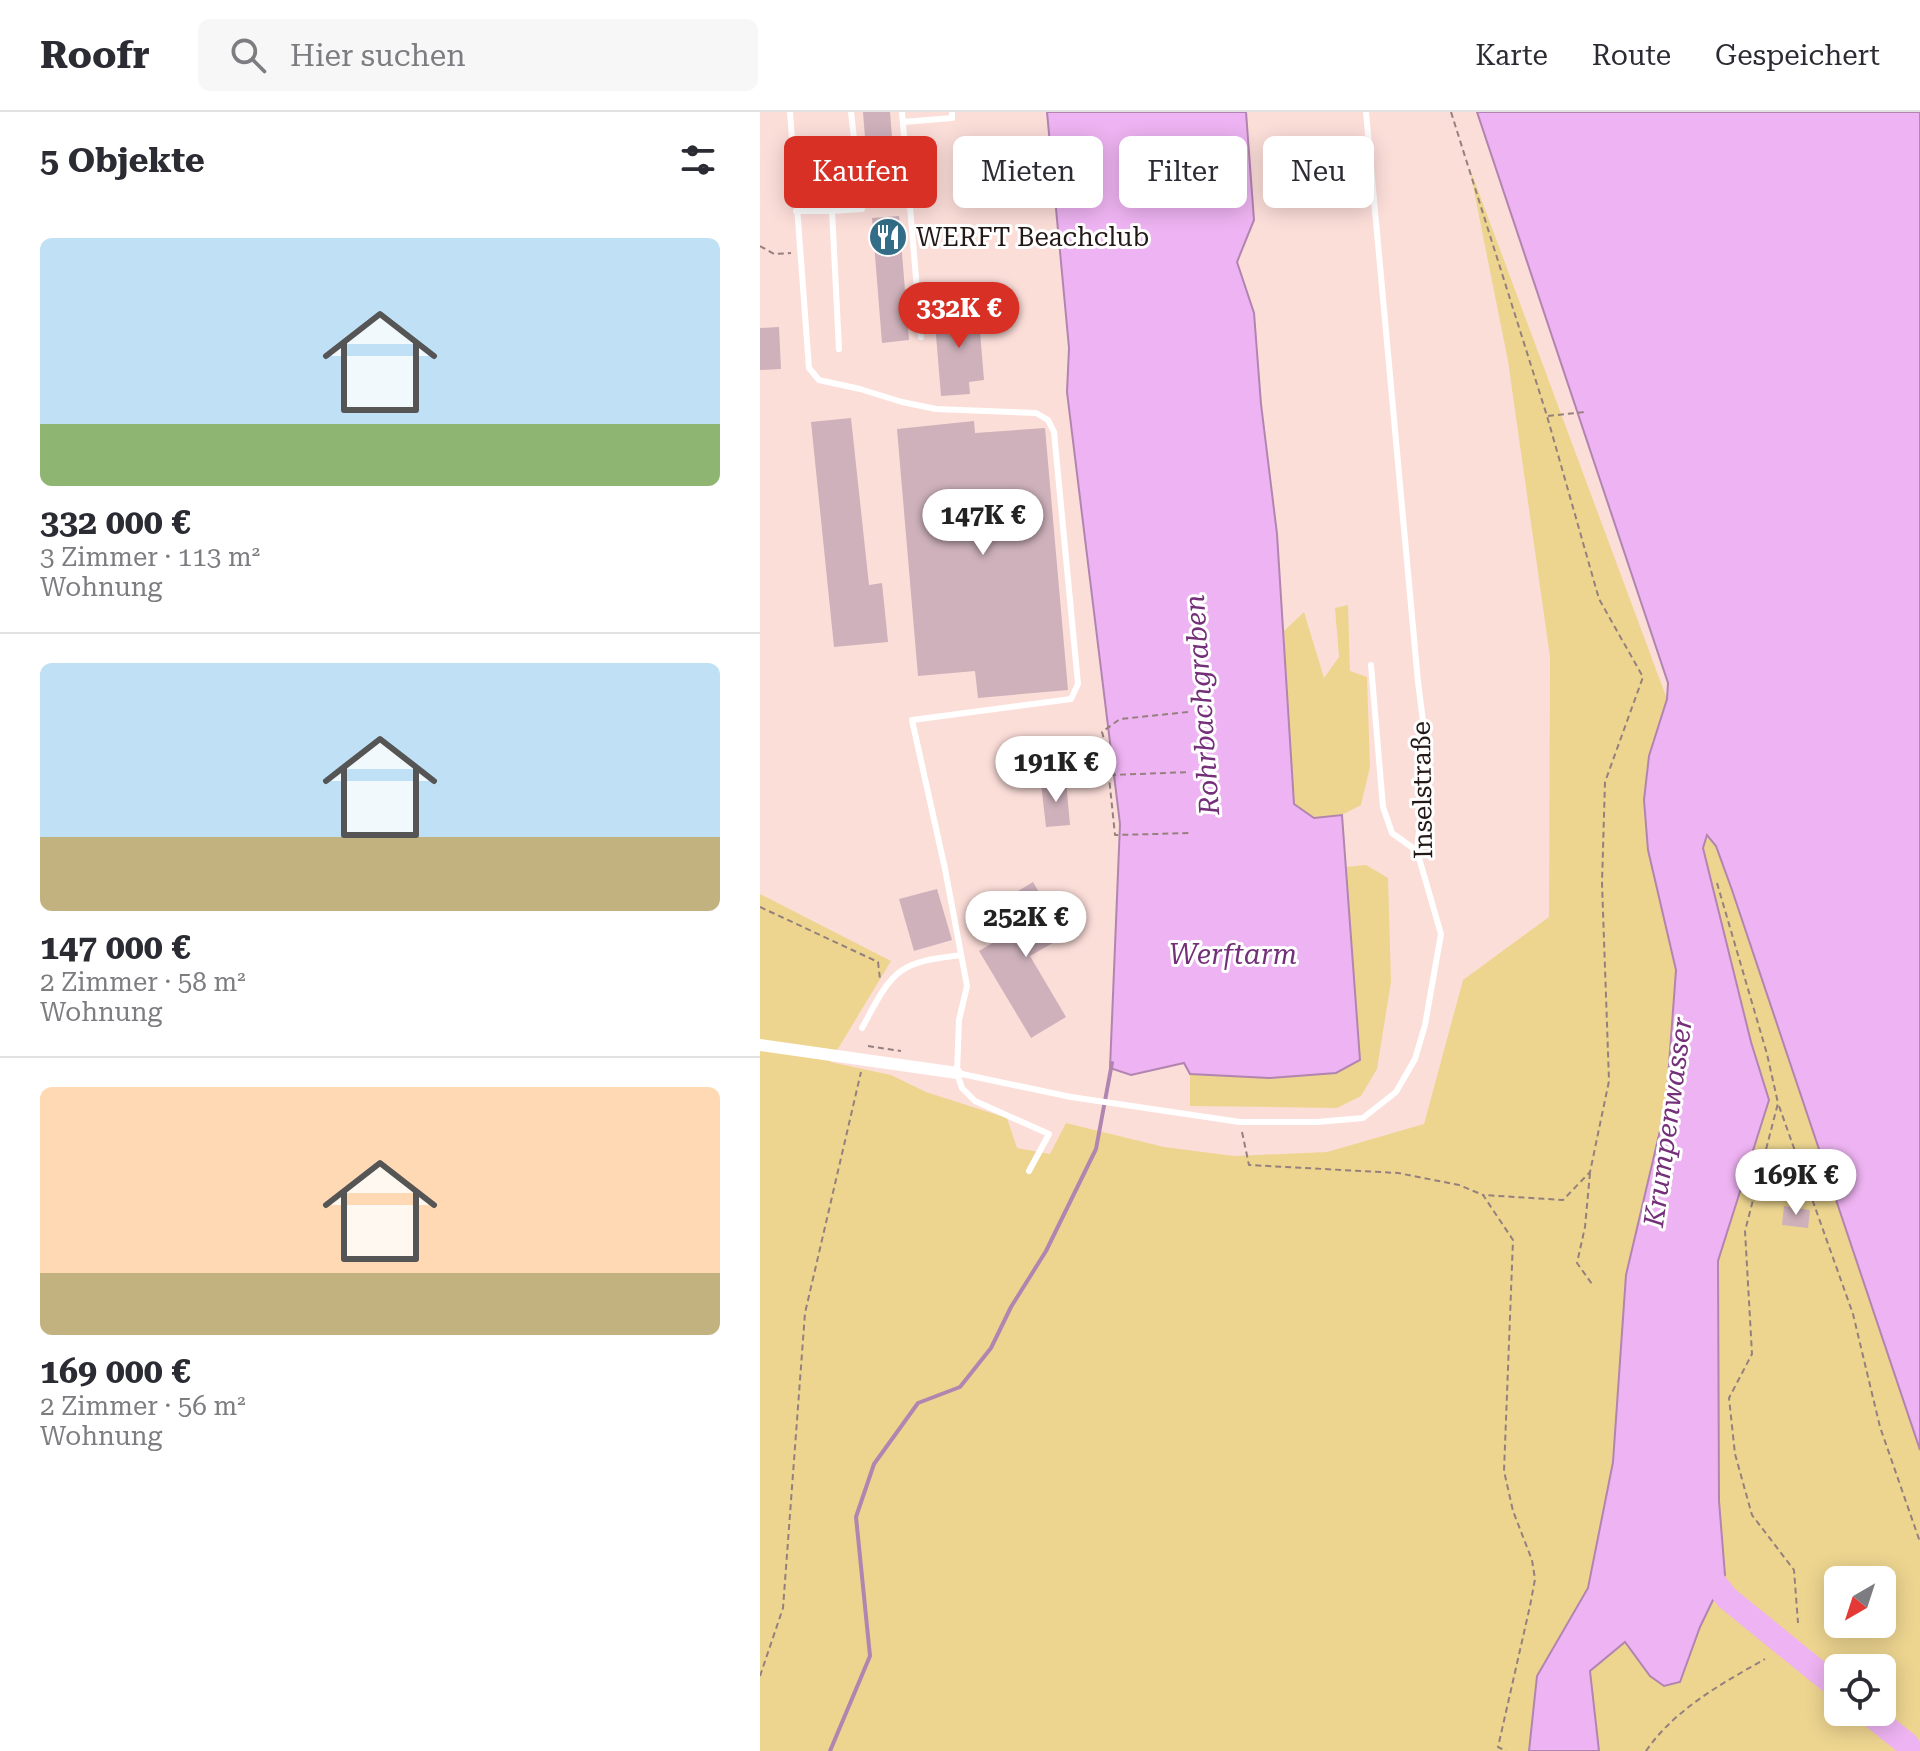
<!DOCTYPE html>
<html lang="de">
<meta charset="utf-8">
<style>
body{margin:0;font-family:"Roboto Serif",serif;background:#f7f7f7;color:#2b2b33;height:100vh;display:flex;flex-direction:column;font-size:30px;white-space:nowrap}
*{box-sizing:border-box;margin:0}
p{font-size:26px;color:#7c7c81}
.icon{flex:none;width:44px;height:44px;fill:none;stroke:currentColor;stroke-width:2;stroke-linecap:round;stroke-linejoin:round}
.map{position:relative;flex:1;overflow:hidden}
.drawer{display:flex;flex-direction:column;background:#fff;width:760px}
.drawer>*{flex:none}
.guide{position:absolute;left:24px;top:24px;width:760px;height:72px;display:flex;gap:16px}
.needle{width:52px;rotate:219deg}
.tools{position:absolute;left:1064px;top:1454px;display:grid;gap:16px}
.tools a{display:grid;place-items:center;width:72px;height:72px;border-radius:12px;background:#fff;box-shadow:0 4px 20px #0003;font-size:40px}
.price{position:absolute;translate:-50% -68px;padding:0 18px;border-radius:28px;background:#fff;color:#222;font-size:26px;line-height:52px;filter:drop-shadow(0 2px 4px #0008)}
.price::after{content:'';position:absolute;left:50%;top:48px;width:24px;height:18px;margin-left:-12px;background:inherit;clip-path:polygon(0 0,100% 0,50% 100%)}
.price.selected{background:#d93025;color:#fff}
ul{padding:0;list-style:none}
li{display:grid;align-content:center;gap:16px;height:424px;padding:0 40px}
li+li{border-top:2px solid #e1e1e2}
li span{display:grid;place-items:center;height:248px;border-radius:12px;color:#555}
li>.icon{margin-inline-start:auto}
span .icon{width:144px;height:144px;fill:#fffc;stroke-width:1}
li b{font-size:34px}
h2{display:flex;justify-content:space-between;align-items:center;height:96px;padding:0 40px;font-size:34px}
.chip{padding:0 28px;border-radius:12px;background:#fff;box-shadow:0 4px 20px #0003;font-size:28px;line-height:72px}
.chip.selected{background:#d93025;color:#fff}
header{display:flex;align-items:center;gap:48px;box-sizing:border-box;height:112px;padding:0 40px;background:#fff;border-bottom:2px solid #e1e1e2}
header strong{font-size:38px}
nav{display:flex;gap:44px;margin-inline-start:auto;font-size:28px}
.search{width:560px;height:72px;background:#f7f7f7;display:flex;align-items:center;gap:20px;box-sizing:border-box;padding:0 28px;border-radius:12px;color:#7c7c81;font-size:30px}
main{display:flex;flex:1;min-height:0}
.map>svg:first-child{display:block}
.green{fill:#edd590;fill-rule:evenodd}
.water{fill:#eeb3f2;stroke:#b185b0;stroke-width:2}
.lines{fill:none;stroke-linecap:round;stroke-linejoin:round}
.stream{stroke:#b185b0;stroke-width:4}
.river{stroke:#eeb3f2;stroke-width:24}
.building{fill:#ceb1bb}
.path{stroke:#95807d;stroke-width:2;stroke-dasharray:6 4;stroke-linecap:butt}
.service{stroke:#fff;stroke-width:6}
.minor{stroke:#fff;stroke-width:12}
.labels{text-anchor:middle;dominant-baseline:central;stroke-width:6;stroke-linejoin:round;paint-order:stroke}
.poi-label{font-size:26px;fill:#231917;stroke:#fff;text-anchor:start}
.street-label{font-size:26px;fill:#231917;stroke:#fff}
.water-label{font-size:28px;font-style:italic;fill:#742f79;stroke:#fff}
</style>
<header>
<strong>Roofr</strong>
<div class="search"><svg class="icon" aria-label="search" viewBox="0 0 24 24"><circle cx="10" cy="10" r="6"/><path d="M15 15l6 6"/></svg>Hier suchen</div>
<nav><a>Karte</a><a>Route</a><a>Gespeichert</a></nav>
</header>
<main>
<section class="drawer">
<h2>5 Objekte<svg class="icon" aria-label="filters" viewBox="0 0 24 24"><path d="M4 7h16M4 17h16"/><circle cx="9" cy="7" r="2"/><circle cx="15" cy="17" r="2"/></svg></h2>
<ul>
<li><span style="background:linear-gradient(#bfe0f5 75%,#8fb573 0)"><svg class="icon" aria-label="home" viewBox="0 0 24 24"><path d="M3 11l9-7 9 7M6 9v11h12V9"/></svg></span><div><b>332 000 €</b><p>3 Zimmer · 113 m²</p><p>Wohnung</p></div></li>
<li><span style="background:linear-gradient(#bfe0f5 70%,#c2b280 0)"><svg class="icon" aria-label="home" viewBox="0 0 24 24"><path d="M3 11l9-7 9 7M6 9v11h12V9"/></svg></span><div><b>147 000 €</b><p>2 Zimmer · 58 m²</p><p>Wohnung</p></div></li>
<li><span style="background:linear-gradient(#ffd9b3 75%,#c2b280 0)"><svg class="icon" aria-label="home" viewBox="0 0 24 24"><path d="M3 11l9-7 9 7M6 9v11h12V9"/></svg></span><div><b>169 000 €</b><p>2 Zimmer · 56 m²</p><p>Wohnung</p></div></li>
</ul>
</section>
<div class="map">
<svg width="1160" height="1639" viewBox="0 0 1160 1639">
<rect width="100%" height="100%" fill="#fcded9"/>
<g class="green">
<polygon points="709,54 907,587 889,644 889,740 916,858 906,993 866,1163 853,1350 828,1476 777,1564 769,1639 0,1639 0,782 131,849 70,950 131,963 166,980 247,1006 257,1036 290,1042 306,1011 404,1035 474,1044 567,1040 664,1012 703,868 789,805 790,545 748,249"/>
<polygon points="588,493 590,559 607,565 610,655 601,693 582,703 554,706 534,692 524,519 544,500 564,566 579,545 575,496"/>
<path d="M 946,723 L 956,734 L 972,778 L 1160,1338 L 1160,1639 L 839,1639 L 830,1559 L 865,1530 L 890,1564 L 904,1574 L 940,1515 L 965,1463 L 959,1389 L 958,1149 L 1009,988 L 991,930 L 943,736 ZM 1078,1468 L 1122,1468 L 1122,1512 L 1078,1512 ZM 1078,1556 L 1122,1556 L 1122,1600 L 1078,1600 Z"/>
<polygon points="606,753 628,766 631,870 617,957 601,984 577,996 430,994 430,962 509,966 575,961 600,948 585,755"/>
</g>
<g class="water">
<polygon points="287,0 486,0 494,108 477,150 494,201 501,292 517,422 534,692 554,706 582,703 600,948 576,961 509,966 430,962 424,951 371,963 350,956 360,712 307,280 309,236"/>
<polygon points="717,0 1160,0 1160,1338 972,778 956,734 947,723 943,736 991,930 1009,988 958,1149 959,1389 965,1463 940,1515 920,1570 904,1574 890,1564 865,1530 830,1559 839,1639 769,1639 777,1564 828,1476 853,1350 866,1163 906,993 916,858 888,738 884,688 889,644 907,587 908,571"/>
</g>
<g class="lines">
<polyline class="stream" points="70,1639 110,1544 96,1405 114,1352 158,1291 200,1275 231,1236 251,1195 286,1139 336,1037 352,951"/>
<g class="river">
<polyline points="938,1450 967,1486 1078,1576"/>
<polyline points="1107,1600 1147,1632 1151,1639"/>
</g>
</g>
<g class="building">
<polygon points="103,0 130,0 134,49 107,51"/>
<polygon points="139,104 149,228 122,231 112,106"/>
<polygon points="218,196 224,268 209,270 210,282 181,284 174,199"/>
<polygon points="19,215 21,257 0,258 0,216"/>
<polygon points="91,306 109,473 122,471 128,530 74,535 51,310"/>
<polygon points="214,309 215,321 285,316 308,578 218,586 215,559 158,564 137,317"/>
<polygon points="306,669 310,713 286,715 281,671"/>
<polygon points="273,770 305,824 270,844 306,905 271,926 219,839 251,820 235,793"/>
<polygon points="177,777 192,828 154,839 139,787"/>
<polygon points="1024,1094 1050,1098 1048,1116 1022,1113"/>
</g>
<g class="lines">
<g class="path">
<polyline points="691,0 787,304 839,487 883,565 845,670 842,771 849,969 830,1060 803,1088 723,1083"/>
<polyline points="0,134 14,142 31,141"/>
<polyline points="788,304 825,300"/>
<polyline points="346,635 342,620 360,607 428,600"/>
<polyline points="311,640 346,636 355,723 432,721"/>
<polyline points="350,663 430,660"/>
<polyline points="957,771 1007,942 1018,991 985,1119 992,1242 969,1286 975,1342 992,1403 1034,1458 1038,1511"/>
<polyline points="0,795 118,850 120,867"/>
<polyline points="108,934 141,939"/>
<polyline points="1019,994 1093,1202 1120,1315 1160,1430"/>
<polyline points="482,1020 489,1053 638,1061 699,1073 723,1083 753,1128 744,1359 753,1399 772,1448 775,1467 770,1494 738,1635 746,1639"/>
<polyline points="830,1061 825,1115 817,1151 832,1172"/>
<polyline points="0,1564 23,1496 45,1201 101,960"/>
<path d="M 886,1639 C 915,1597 961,1572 1005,1547"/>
</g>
<g class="service">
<polyline points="30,0 49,256 59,268 100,277 142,290 176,297 276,301 288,308 294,320 318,572 311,587 152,608 185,757 207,874 199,908 197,961 202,976 215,989 289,1022 269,1059"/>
<polyline points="142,0 161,225"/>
<polyline points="143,10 192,6 192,0"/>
<polyline points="36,99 72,99"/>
<polyline points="79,237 72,99 102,97 91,0"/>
<polyline points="611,553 623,695 632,721 657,739"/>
<path d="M 102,916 C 113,897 123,872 141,859 C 158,847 182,846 201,843"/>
<polyline points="197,961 311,985 480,1010 557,1010 603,1006 636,980 655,947 665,913 681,822 657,739 667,640 658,570 606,0"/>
</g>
<polyline class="minor" points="0,933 197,961"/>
</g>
<defs>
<g id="restaurant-disc" transform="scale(2)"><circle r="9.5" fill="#346d87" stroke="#fff"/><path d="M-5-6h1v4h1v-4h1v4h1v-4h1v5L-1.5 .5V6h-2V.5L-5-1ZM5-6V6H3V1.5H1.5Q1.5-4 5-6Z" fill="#fff"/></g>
</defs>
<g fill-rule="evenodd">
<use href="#restaurant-disc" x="128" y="125"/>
</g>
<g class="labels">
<g class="poi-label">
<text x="156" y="125">WERFT Beachclub</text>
</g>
<g class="street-label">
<text transform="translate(662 678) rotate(-91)">Inselstraße</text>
</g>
<g class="water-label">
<text transform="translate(442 593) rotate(-94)">Rohrbachgraben</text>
<text x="473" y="842">Werftarm</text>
<text transform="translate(908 1010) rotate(-82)">Krumpenwasser</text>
</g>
</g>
</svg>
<div class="tools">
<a><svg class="needle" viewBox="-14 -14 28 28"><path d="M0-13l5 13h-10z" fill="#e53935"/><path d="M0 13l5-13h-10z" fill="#7c7c81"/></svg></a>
<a><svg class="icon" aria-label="locate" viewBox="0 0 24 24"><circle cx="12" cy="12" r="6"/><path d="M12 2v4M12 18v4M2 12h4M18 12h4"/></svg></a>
</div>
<b class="price selected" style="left:199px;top:238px">332K €</b>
<b class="price" style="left:223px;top:445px">147K €</b>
<b class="price" style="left:296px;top:692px">191K €</b>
<b class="price" style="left:266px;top:847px">252K €</b>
<b class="price" style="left:1036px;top:1105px">169K €</b>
<div class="guide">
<a class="chip selected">Kaufen</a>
<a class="chip">Mieten</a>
<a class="chip">Filter</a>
<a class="chip">Neu</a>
</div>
</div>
</main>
